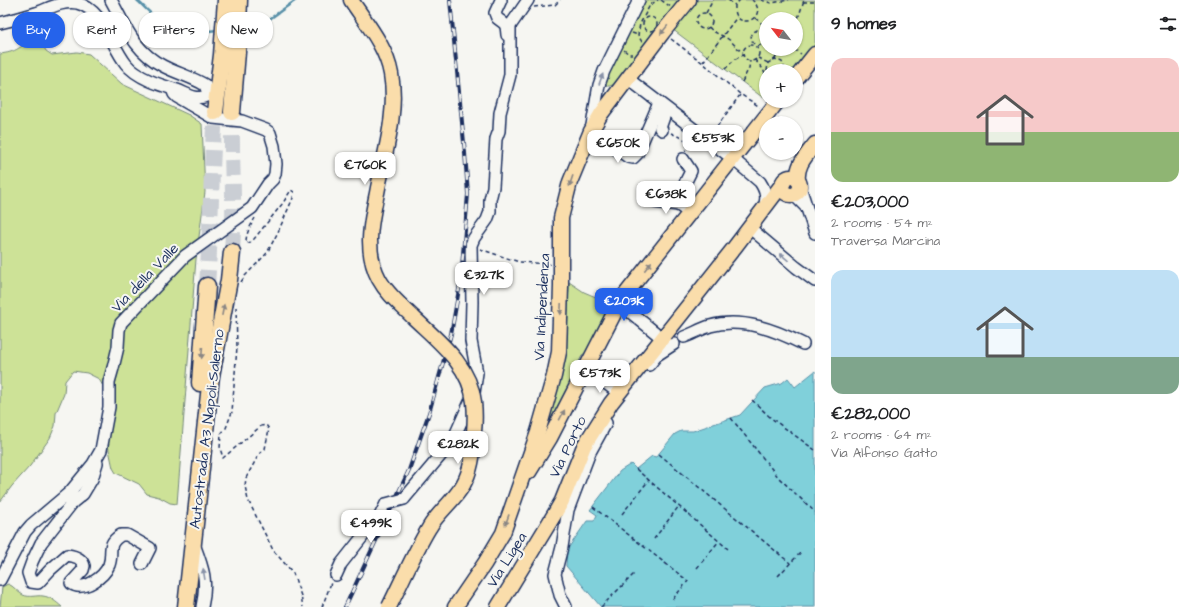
<!DOCTYPE html>
<meta charset="utf-8">
<style>
body{margin:0;font-family:"Architects Daughter",sans-serif;background:#f2f2f2;color:#202124;height:100vh;display:flex;flex-direction:column;font-size:15px;white-space:nowrap}
*{box-sizing:border-box;margin:0}
p{font-size:13px;color:#757577}
.icon{flex:none;width:22px;height:22px;fill:none;stroke:currentColor;stroke-width:2;stroke-linecap:round;stroke-linejoin:round}
.map{position:relative;flex:1;overflow:hidden}
.side{display:flex;flex-direction:column;background:#fff;width:380px}
.side>*{flex:none}
.banner{position:absolute;left:12px;top:12px;width:380px;height:36px;display:flex;gap:8px}
.needle{width:26px;rotate:301deg}
.fabs{position:absolute;left:759px;top:12px;display:grid;gap:8px}
.fabs a{display:grid;place-items:center;width:44px;height:44px;border-radius:50%;background:#fff;box-shadow:0 1px 3px #0004;font-size:20px}
.price{position:absolute;translate:-50% -34px;padding:0 9px;border-radius:8px;background:#fff;color:#222;font-size:13px;line-height:26px;filter:drop-shadow(0 1px 2px #0008)}
.price::after{content:'';position:absolute;left:50%;top:24px;width:12px;height:9px;margin-left:-6px;background:inherit;clip-path:polygon(0 0,100% 0,50% 100%)}
.price.active{background:#2563eb;color:#fff}
ul{padding:0;list-style:none}
li{display:grid;align-content:center;gap:8px;height:212px;padding:0 16px}
li span{display:grid;place-items:center;height:124px;border-radius:12px;color:#555}
li>.icon{margin-inline-start:auto}
span .icon{width:72px;height:72px;fill:#fffc;stroke-width:1}
li b{font-size:17px}
h2{display:flex;justify-content:space-between;align-items:center;height:48px;padding:0 16px;font-size:17px}
.tag{padding:0 14px;border-radius:16px;background:#fff;box-shadow:0 1px 3px #0004;font-size:14px;line-height:36px}
.tag.active{background:#2563eb;color:#fff}
main{display:flex;flex:1;min-height:0}
.map>svg:first-child{display:block}
.green{fill:#cde297;stroke:#74887a;fill-rule:evenodd}
.water{fill:#80d0da;stroke:#5890a8}
.lines{fill:none;stroke-linecap:round;stroke-linejoin:round}
.stream{stroke:#5890a8;stroke-width:2.5}
.highway-tunnel{stroke:#caced4;stroke-width:16;stroke-dasharray:16 8;stroke-linecap:butt}
.minor-casing{stroke:#1b2f5e;stroke-width:14}
.major-casing{stroke:#1b2f5e;stroke-width:17}
.highway-casing{stroke:#1b2f5e;stroke-width:19}
.path{stroke:#1b2f5e;stroke-width:1.5;stroke-dasharray:4 3;stroke-linecap:butt}
.minor{stroke:#f6f6f2;stroke-width:11}
.major{stroke:#faddab;stroke-width:14}
.highway{stroke:#faddab;stroke-width:16}
.rail-casing{stroke:#1b2f5e;stroke-width:4}
.rail{stroke:#f6f6f2;stroke-width:2.5;stroke-dasharray:8;stroke-linecap:butt}
.minor-bridge-casing{stroke:#1b2f5e;stroke-width:14;stroke-linecap:butt}
.major-bridge-casing{stroke:#1b2f5e;stroke-width:17;stroke-linecap:butt}
.minor-bridge{stroke:#f6f6f2;stroke-width:11}
.major-bridge{stroke:#faddab;stroke-width:14}
.oneway{fill:#8a8684}
.oneway2{fill:#8892a8}
.labels{text-anchor:middle;dominant-baseline:central;stroke-width:4;stroke-linejoin:round;paint-order:stroke}
.street-label{font-size:15px;fill:#1b2f5e;stroke:#f6f6f2}
</style>
<main>
<div class="map">
<svg width="815" height="607" viewBox="0 0 815 607">
<rect width="100%" height="100%" fill="#f6f6f2"/>
<filter id="ink" filterUnits="userSpaceOnUse"><feTurbulence type="fractalNoise" baseFrequency=".025" numOctaves="2"/><feDisplacementMap in="SourceGraphic" scale="8" xChannelSelector="R" yChannelSelector="G"/><feConvolveMatrix kernelMatrix="1 2 1 2 8 2 1 2 1" color-interpolation-filters="sRGB"/></filter>
<g filter="url(#ink)">
<g class="green">
<polygon points="643,0 680,0 656,28 615,84 610,86 607,86 605,83"/>
<path d="M 695,0 L 815,0 L 815,46 L 795,71 L 766,71 L 766,97 L 762,97 L 672,29 ZM 766,19 L 796,19 L 796,49 L 766,49 Z"/>
<path d="M 40,40 L 46,51 L 52,55 L 77,52 L 89,54 L 122,84 L 189,115 L 202,124 L 205,192 L 196,259 L 177,504 L 170,503 L 159,497 L 147,494 L 139,484 L 116,473 L 113,468 L 106,436 L 105,390 L 99,379 L 87,373 L 73,371 L 65,381 L 64,394 L 56,413 L 55,426 L 50,438 L 30,466 L 12,486 L 0,502 L 0,54 C 7,53 13,52 19,48 C 27,43 30,40 40,40 Z"/>
<polygon points="569,282 584,292 610,303 587,355 583,354 576,367 580,369 549,427 546,425 565,356 567,336"/>
<path d="M 8,584 C 14,586 17,592 23,595 C 30,598 36,595 43,596 C 51,597 56,602 62,607 L 0,607 L 2,587 Z"/>
</g>
<polygon class="water" points="815,371 815,607 601,607 566,566 567,550 587,521 594,521 597,515 590,510 620,471 631,464 636,469 652,456 656,457 675,434 681,431 693,431 740,415 765,388 782,383 788,378 795,387"/>
<g class="lines">
<g class="stream">
<path d="M 137,0 C 149,12 165,29 183,32 C 193,33 207,31 218,30"/>
<polyline points="242,29 257,28 296,0"/>
</g>
<g class="highway-tunnel">
<path d="M 232,112 C 231,159 235,205 232,252"/>
<path d="M 207,286 C 211,228 211,170 215,112"/>
</g>
<g class="minor-casing">
<g id="minor">
<path d="M 501,0 L 495,13 L 497,18 C 506,25 506,23 507,35"/>
<polyline points="639,0 604,71 599,85 591,131 628,157 633,158 637,154 659,103"/>
<path d="M 0,23 C 12,20 24,17 36,13 C 48,9 63,0 77,3 C 104,10 110,44 126,64 C 137,78 160,85 177,90 C 186,93 196,101 206,96 L 208,93 L 205,85 C 192,77 176,73 163,66 C 134,51 126,27 111,0"/>
<path d="M 627,78 L 733,159 L 760,182 C 766,191 768,199 763,209"/>
<polyline points="659,120 662,113 665,114 660,128 662,130"/>
<polyline points="683,159 691,171 684,185 679,203 681,207 690,213"/>
<polyline points="800,187 815,233"/>
<polyline points="792,195 797,198 806,207"/>
<polyline points="655,202 679,205"/>
<polyline points="750,228 796,267 815,281"/>
<polyline points="630,312 662,338"/>
<path d="M 684,337 C 692,334 701,329 710,326 C 742,317 775,330 803,344"/>
<polyline points="649,365 657,355 674,344"/>
<polyline points="596,376 619,393"/>
<path d="M 97,463 L 92,479 L 83,494 L 73,502 L 41,543 L 32,562 L 28,573 L 31,582 L 38,583 L 50,570 L 67,555 C 75,556 82,558 84,566 L 83,570 L 71,583 C 83,593 104,577 109,565 C 114,552 105,545 121,535 L 127,535 L 150,548 L 142,564"/>
<polyline points="404,499 452,442 474,393 477,373 471,341 472,302 471,245 474,238 487,220 490,212 490,200 493,187 496,139 499,131 500,113 510,75 510,26 528,0"/>
<path d="M 194,544 C 203,568 208,580 202,607"/>
<polyline points="336,575 341,564 367,531 375,526 386,504"/>
<polyline points="0,580 25,532 31,525 70,492 93,464 101,450 109,407 109,382 113,368 118,347 119,330 121,323 185,256 252,208 268,184 273,179 275,174 276,164 274,146 270,133 266,130 242,121 213,118 177,97 174,94 172,89"/>
<polyline points="566,607 560,595 555,574 562,547 568,510 590,452 606,423"/>
</g>
</g>
<g class="major-casing">
<g id="major">
<path d="M 351,0 C 366,23 386,46 391,74 C 398,113 384,155 377,193 C 371,222 364,251 379,279 C 387,294 401,305 413,317"/>
<polyline points="796,78 815,54"/>
<circle cx="791" cy="186" r="9"/>
<path d="M 798,181 C 796,165 806,156 815,144"/>
<polyline points="529,472 550,438 621,300 778,101"/>
<polyline points="455,607 485,563 503,533 538,432 554,376 559,352 561,286 561,218 570,182 591,131 601,114 663,32 689,0"/>
<polyline points="498,607 554,515 562,501 584,446 611,403 734,248 784,182"/>
</g>
</g>
<g class="highway-casing">
<g id="highway">
<polyline points="215,112 222,55 226,0"/>
<polyline points="232,112 237,52 239,0"/>
<polyline points="200,383 207,286"/>
<polyline points="186,607 211,376 229,280 232,252"/>
</g>
</g>
<g class="path">
<polyline points="661,0 671,7"/>
<polyline points="728,0 735,5"/>
<path d="M 740,0 L 735,5 C 733,35 772,17 752,0"/>
<polyline points="761,0 771,3 789,0"/>
<polyline points="803,2 815,2"/>
<polyline points="534,7 555,5 560,0"/>
<circle cx="704" cy="21" r="8"/>
<polyline points="706,13 713,0"/>
<circle cx="650" cy="24" r="7"/>
<polyline points="755,18 766,27"/>
<polyline points="796,25 804,0"/>
<path d="M 709,27 C 713,33 722,35 728,39 C 734,43 737,49 743,52"/>
<polyline points="632,33 638,35"/>
<polyline points="796,38 799,39"/>
<polyline points="671,39 703,63 740,94 760,107"/>
<polyline points="642,42 638,35 640,24 650,5 658,0"/>
<path d="M 754,44 C 746,33 757,30 765,26"/>
<circle cx="751" cy="53" r="8"/>
<polyline points="757,46 763,45 766,43"/>
<polyline points="794,49 801,54"/>
<polyline points="624,50 629,54 632,54"/>
<polyline points="758,58 768,63"/>
<polyline points="775,59 780,49"/>
<polyline points="755,60 763,69 766,77"/>
<polyline points="703,62 737,17"/>
<polyline points="725,69 734,60 743,55"/>
<polyline points="767,71 768,63 775,59 782,62 784,67 783,71"/>
<polyline points="742,82 749,68 750,61"/>
<polyline points="778,119 783,123"/>
<polyline points="713,132 740,95"/>
<polyline points="671,133 688,141 688,145 685,151"/>
<polyline points="796,136 798,148"/>
<polyline points="480,249 519,262 550,264"/>
<path d="M 241,282 L 245,276 L 267,253 L 278,232 L 293,198 L 294,192 L 291,190 L 283,203 L 254,239 L 249,243 L 246,242 C 246,233 251,225 255,218"/>
<polyline points="236,307 237,347 232,412 226,428 221,434 220,448 223,458 261,426 266,425 269,429 265,449 259,454 246,478 245,486 248,500 273,550 293,573 301,596 303,607"/>
<polyline points="752,400 771,418 815,450"/>
<polyline points="731,418 779,478 815,512"/>
<polyline points="659,454 790,563"/>
<polyline points="636,469 728,549"/>
<polyline points="593,507 688,581 671,601"/>
<polyline points="622,514 649,480"/>
<polyline points="654,539 679,506"/>
<polyline points="697,568 719,541"/>
<polyline points="778,576 802,551"/>
<polyline points="322,607 331,583"/>
<polyline points="601,607 635,573"/>
</g>
<use href="#minor" class="minor"/>
<use href="#major" class="major"/>
<use href="#highway" class="highway"/>
<g class="rail-casing">
<polyline id="rail" points="345,607 409,470 429,413 451,334 461,278 468,194 465,153 450,0"/>
</g>
<use href="#rail" class="rail"/>
<g class="minor-bridge-casing">
<polyline id="minor-bridge" points="386,504 404,499"/>
</g>
<g class="major-bridge-casing">
<path id="major-bridge" d="M 389,607 C 402,581 414,553 429,528 C 438,512 454,501 463,485 C 472,469 474,451 474,432 C 475,422 475,412 474,402 C 470,365 438,341 413,317"/>
</g>
<use href="#minor-bridge" class="minor-bridge"/>
<use href="#major-bridge" class="major-bridge"/>
</g>
<defs><path id="oneway-solid" d="M-6-.8H1V-3.2L6.5 0L1 3.2V.8H-6Z"/></defs>
<g class="oneway">
<use href="#oneway-solid" transform="translate(664 30) rotate(129)"/>
<use href="#oneway-solid" transform="translate(571 181) rotate(109)"/>
<use href="#oneway-solid" transform="translate(648 266) rotate(-52)"/>
<use href="#oneway-solid" transform="translate(561 309) rotate(92)"/>
<use href="#oneway-solid" transform="translate(223 310) rotate(-79)"/>
<use href="#oneway-solid" transform="translate(202 353) rotate(94)"/>
<use href="#oneway-solid" transform="translate(562 415) rotate(-62)"/>
<use href="#oneway-solid" transform="translate(507 520) rotate(110)"/>
</g>
<g class="oneway2">
<use href="#oneway-solid" transform="translate(601 79) rotate(-70)"/>
<use href="#oneway-solid" transform="translate(784 257) rotate(-140)"/>
<use href="#oneway-solid" transform="translate(204 574) rotate(-99)"/>
</g>
</g>
<g class="labels">
<g class="street-label">
<text transform="translate(145 278) rotate(-46)">Via della Valle</text>
<text transform="translate(542 307) rotate(-87)">Via Indipendenza</text>
<text transform="translate(207 429) rotate(-83)">Autostrada A3 Napoli-Salerno</text>
<text transform="translate(568 447) rotate(-64)">Via Porto</text>
<text transform="translate(507 560) rotate(-58)">Via Ligea</text>
</g>
</g>
</svg>
<div class="fabs">
<a><svg class="needle" viewBox="-14 -14 28 28"><path d="M0-13l5 13h-10z" fill="#e53935"/><path d="M0 13l5-13h-10z" fill="#757577"/></svg></a>
<a>+</a>
<a>−</a>
</div>
<b class="price" style="left:713px;top:159px">€553K</b>
<b class="price" style="left:618px;top:164px">€650K</b>
<b class="price" style="left:365px;top:186px">€760K</b>
<b class="price" style="left:666px;top:215px">€638K</b>
<b class="price" style="left:484px;top:296px">€327K</b>
<b class="price active" style="left:624px;top:322px">€203K</b>
<b class="price" style="left:600px;top:394px">€573K</b>
<b class="price" style="left:458px;top:465px">€282K</b>
<b class="price" style="left:371px;top:544px">€499K</b>
<div class="banner">
<a class="tag active">Buy</a>
<a class="tag">Rent</a>
<a class="tag">Filters</a>
<a class="tag">New</a>
</div>
</div>
<section class="side">
<h2>9 homes<svg class="icon" aria-label="filters" viewBox="0 0 24 24"><path d="M4 7h16M4 17h16"/><circle cx="9" cy="7" r="2"/><circle cx="15" cy="17" r="2"/></svg></h2>
<ul>
<li><span style="background:linear-gradient(#f6c9c9 60%,#8fb573 0)"><svg class="icon" aria-label="home" viewBox="0 0 24 24"><path d="M3 11l9-7 9 7M6 9v11h12V9"/></svg></span><div><b>€203,000</b><p>2 rooms · 54 m²</p><p>Traversa Marcina</p></div></li>
<li><span style="background:linear-gradient(#bfe0f5 70%,#7fa58c 0)"><svg class="icon" aria-label="home" viewBox="0 0 24 24"><path d="M3 11l9-7 9 7M6 9v11h12V9"/></svg></span><div><b>€282,000</b><p>2 rooms · 64 m²</p><p>Via Alfonso Gatto</p></div></li>
</ul>
</section>
</main>
